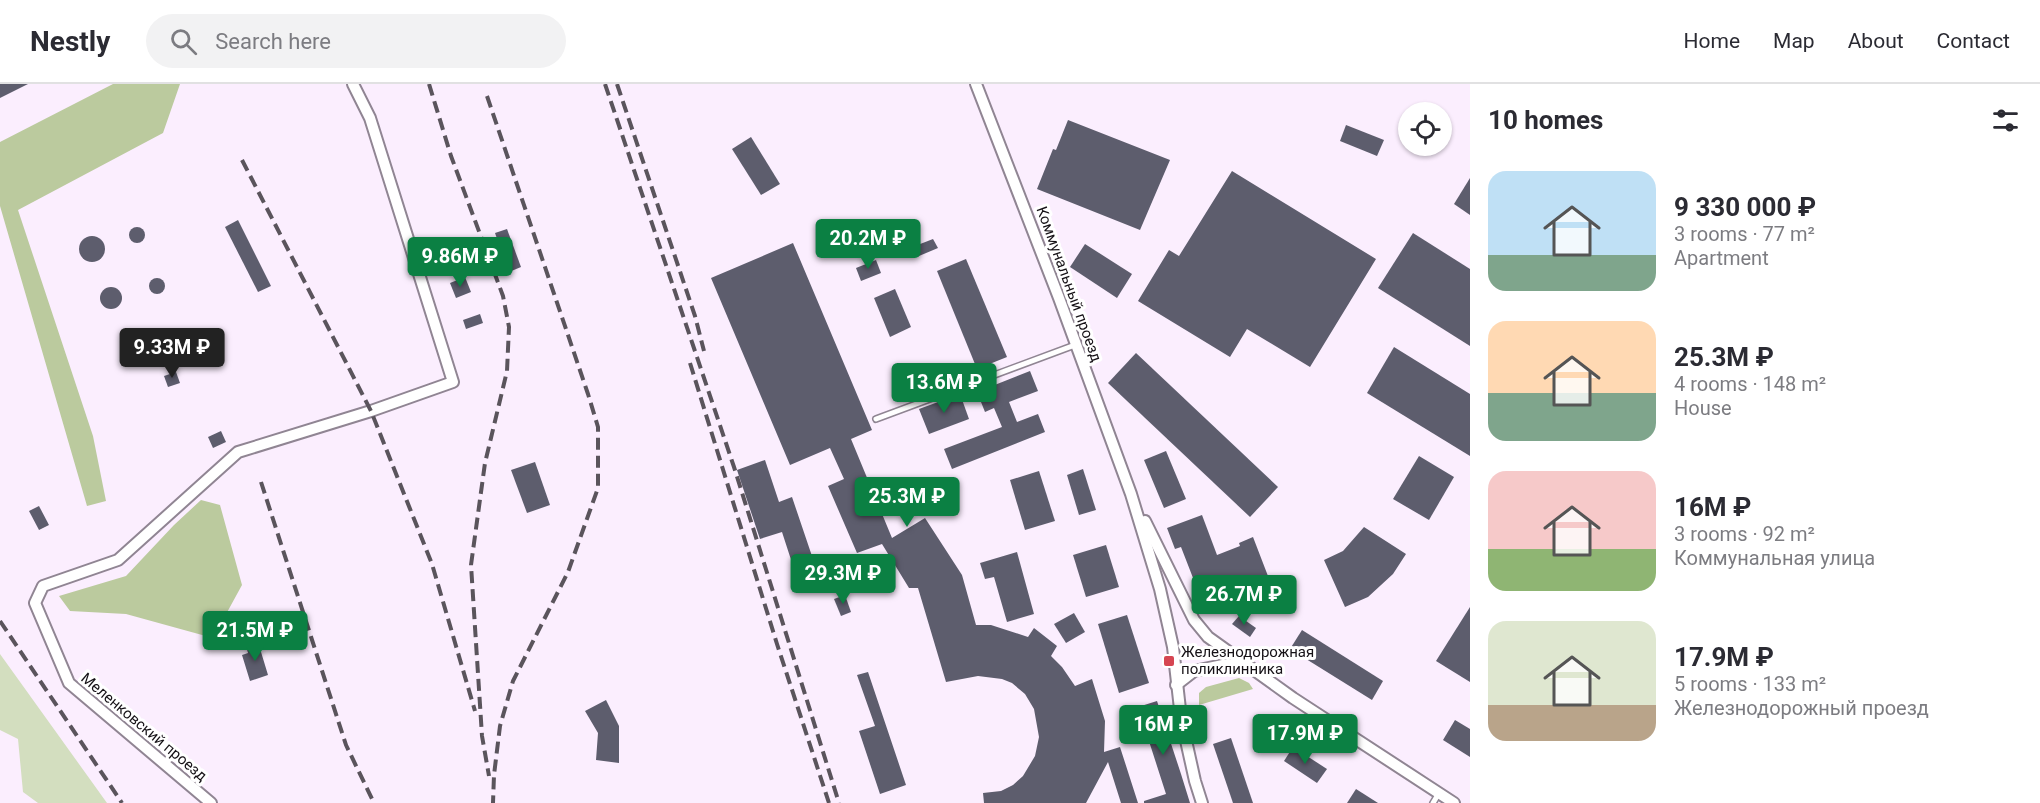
<!DOCTYPE html>
<meta charset="utf-8">
<style>
body{margin:0;font-family:Roboto,sans-serif;background:#f2f2f3;color:#2b2b33;height:100vh;display:flex;flex-direction:column;font-size:22px;white-space:nowrap}
*{box-sizing:border-box;margin:0}
p{font-size:20px;color:#7c7c81}
.icon{flex:none;width:33px;height:33px;fill:none;stroke:currentColor;stroke-width:2;stroke-linecap:round;stroke-linejoin:round}
.map{position:relative;flex:1;overflow:hidden}
.panel{display:flex;flex-direction:column;background:#fff;width:570px}
.panel>*{flex:none}
.controls{position:absolute;left:1398px;top:18px;display:grid;gap:12px}
.controls a{display:grid;place-items:center;width:54px;height:54px;border-radius:50%;background:#fff;box-shadow:0 2px 4px #0004;font-size:30px}
.price{position:absolute;translate:-50% -51px;padding:0 14px;border-radius:6px;background:#0b8043;color:#fff;font-size:20px;line-height:39px;filter:drop-shadow(0 2px 3px #0008)}
.price::after{content:'';position:absolute;left:50%;top:36px;width:18px;height:14px;margin-left:-9px;background:inherit;clip-path:polygon(0 0,100% 0,50% 100%)}
.price.current{background:#222;color:#fff}
ul{padding:0;list-style:none}
li{display:flex;align-items:center;gap:18px;height:150px;padding:0 18px}
li span{display:grid;place-items:center;flex:none;width:168px;height:120px;border-radius:18px;color:#555}
li>.icon{margin-inline-start:auto}
span .icon{width:72px;height:72px;fill:#fffc;stroke-width:1}
li b{font-size:26px}
h2{display:flex;justify-content:space-between;align-items:center;height:72px;padding:0 18px;font-size:26px}
header{display:flex;align-items:center;gap:36px;box-sizing:border-box;height:84px;padding:0 30px;background:#fff;border-bottom:2px solid #e1e1e2}
header strong{font-size:28px}
nav{display:flex;gap:33px;margin-inline-start:auto;font-size:21px}
.search{width:420px;height:54px;background:#f2f2f3;display:flex;align-items:center;gap:15px;box-sizing:border-box;padding:0 21px;border-radius:33px;color:#7c7c81;font-size:22px}
main{display:flex;flex:1;min-height:0}
.map>svg:first-child{display:block}
.green{fill:#d3debf}
.forest{fill:#bbca9e}
.building{fill:#5d5d6d}
.lines{fill:none;stroke-linecap:round;stroke-linejoin:round}
.service-casing{stroke:#908593;stroke-width:8}
.minor-casing{stroke:#908593;stroke-width:14}
.service{stroke:#fff;stroke-width:5}
.minor{stroke:#fff;stroke-width:10}
.rail{stroke:#5a545c;stroke-width:4;stroke-dasharray:12 6;stroke-linecap:butt}
.poi-dot{fill:#d64652;stroke:#fff;stroke-width:2}
.labels{text-anchor:middle;dominant-baseline:central;stroke-width:6;stroke-linejoin:round;paint-order:stroke}
.street-label{font-size:15px;fill:#151116;stroke:#fff}
.poi-label{font-size:15px;fill:#151116;stroke:#fff;text-anchor:start}
</style>
<header>
<strong>Nestly</strong>
<div class="search"><svg class="icon" aria-label="search" viewBox="0 0 24 24"><circle cx="10" cy="10" r="6"/><path d="M15 15l6 6"/></svg>Search here</div>
<nav><a>Home</a><a>Map</a><a>About</a><a>Contact</a></nav>
</header>
<main>
<div class="map">
<svg width="1470" height="719" viewBox="0 0 1470 719">
<rect width="100%" height="100%" fill="#fbeefe"/>
<polygon class="green" points="0,570 107,719 38,719 23,708 18,655 0,646"/>
<g class="forest">
<polygon points="113,0 180,0 163,49 18,126 93,352 106,417 87,422 0,122 0,58"/>
<polygon points="201,416 220,421 242,501 213,554 126,530 70,527 59,512 126,492 174,441"/>
<polygon points="1239,594 1249,599 1253,605 1199,621 1199,609 1206,603"/>
</g>
<g class="building">
<polygon points="0,0 28,0 0,14"/>
<polygon points="1068,36 1170,76 1140,146 1037,105 1053,65 1056,66"/>
<polygon points="1346,41 1384,56 1377,72 1340,57"/>
<polygon points="751,53 780,100 761,111 732,65"/>
<polygon points="1232,87 1376,175 1310,283 1247,245 1230,273 1138,217 1169,166 1179,172"/>
<polygon points="1470,94 1470,131 1454,120"/>
<polygon points="238,136 271,202 258,208 225,143"/>
<circle cx="137" cy="151" r="8"/>
<polygon points="507,145 521,183 509,188 495,149"/>
<polygon points="1413,149 1470,185 1470,262 1378,204"/>
<circle cx="92" cy="165" r="13"/>
<polygon points="933,155 938,164 919,172 915,162"/>
<polygon points="793,159 872,346 851,355 892,454 925,434 962,491 976,541 991,541 1028,553 1034,544 1057,562 1051,572 1062,583 1075,602 1092,595 1105,637 1104,668 1120,663 1138,719 1121,719 1108,678 1086,719 984,719 983,709 1001,707 1013,701 1023,692 1035,672 1039,653 1034,625 1025,610 1012,599 1002,595 978,592 946,598 918,504 909,504 882,460 857,469 828,402 844,395 830,364 790,381 711,194"/>
<polygon points="1085,160 1132,190 1117,214 1070,183"/>
<polygon points="966,175 1007,273 977,285 937,187"/>
<polygon points="876,176 881,189 861,197 856,184"/>
<polygon points="465,193 471,208 456,214 450,199"/>
<circle cx="157" cy="202" r="8"/>
<circle cx="111" cy="214" r="11"/>
<polygon points="895,205 911,243 890,253 874,214"/>
<polygon points="480,230 483,239 466,245 463,236"/>
<polygon points="1394,263 1470,310 1470,372 1367,309"/>
<polygon points="1136,269 1278,403 1250,433 1108,299"/>
<polygon points="1030,287 1038,307 1009,318 1017,338 1038,330 1045,348 952,385 944,365 1002,343 994,324 985,328 977,308"/>
<polygon points="176,288 180,299 168,303 164,292"/>
<polygon points="960,310 969,335 929,350 919,325"/>
<polygon points="221,347 226,358 213,364 208,353"/>
<polygon points="1166,367 1186,415 1164,424 1144,376"/>
<polygon points="1419,372 1454,393 1429,436 1393,415"/>
<polygon points="765,376 779,418 792,413 814,478 794,485 782,448 760,455 737,386"/>
<polygon points="535,378 550,421 527,429 511,386"/>
<polygon points="1083,385 1096,426 1079,431 1067,391"/>
<polygon points="1039,387 1055,437 1025,446 1010,396"/>
<polygon points="39,422 49,441 39,446 29,427"/>
<polygon points="1202,431 1217,471 1240,462 1239,459 1253,453 1273,505 1207,530 1181,463 1175,465 1167,444"/>
<polygon points="1364,443 1406,470 1393,490 1368,513 1345,523 1324,476 1343,467"/>
<polygon points="1106,461 1119,503 1086,513 1073,471"/>
<polygon points="1017,468 1034,530 1007,538 994,493 985,495 980,479"/>
<polygon points="845,511 851,528 841,532 834,515"/>
<polygon points="1470,523 1470,598 1436,577"/>
<polygon points="1074,529 1085,548 1066,559 1054,540"/>
<polygon points="1127,531 1149,599 1119,609 1098,540"/>
<polygon points="1239,532 1256,544 1250,553 1232,540"/>
<polygon points="1302,546 1383,597 1372,616 1290,565"/>
<polygon points="258,558 268,591 250,597 242,571 248,569 246,562"/>
<polygon points="868,588 906,701 880,710 859,647 875,642 857,591"/>
<polygon points="606,616 619,642 619,679 596,676 598,649 585,627"/>
<polygon points="1157,617 1181,690 1190,719 1144,719 1144,717 1166,710 1138,623"/>
<polygon points="1455,636 1470,645 1470,673 1443,656"/>
<polygon points="1231,654 1253,719 1233,719 1213,660"/>
<polygon points="1293,663 1327,685 1317,699 1284,677"/>
<polygon points="1356,705 1378,719 1347,719"/>
</g>
<g class="lines">
<g class="service-casing">
<g id="service">
<polyline points="876,335 1075,261"/>
<polyline points="1433,719 1439,709"/>
</g>
</g>
<g class="minor-casing">
<g id="minor">
<polyline points="976,0 1059,214 1131,410 1160,505 1173,563 1181,634 1195,697 1202,719"/>
<polyline points="1145,437 1194,536 1208,553 1293,614 1454,719"/>
<polyline points="1176,601 1194,587 1223,581 1247,580"/>
<polyline points="211,719 69,599 35,519 43,502 118,476 238,368 371,327 453,298 370,34 353,0"/>
</g>
</g>
<use href="#service" class="service"/>
<use href="#minor" class="minor"/>
<g class="rail">
<polyline points="429,0 451,72 503,212 509,243 507,287 485,379 471,481 482,652 489,692"/>
<polyline points="605,0 734,383 839,719"/>
<polyline points="617,0 695,232 704,267"/>
<polyline points="487,12 588,310 598,343 598,404 568,488 513,597 500,642 494,691 493,719"/>
<polyline points="242,76 371,327 432,480 475,627"/>
<polyline points="690,279 777,560 829,719"/>
<polyline points="261,398 346,661 374,719"/>
<polyline points="0,537 122,719"/>
</g>
</g>
<rect class="poi-dot" x="1163" y="571" width="12" height="12" rx="3"/>
<g class="labels">
<g class="street-label">
<text transform="translate(1069 200) rotate(70)">Коммунальный проезд</text>
<text transform="translate(144 643) rotate(40)">Меленковский проезд</text>
</g>
<g class="poi-label">
<text x="1181" y="568">Железнодорожная<tspan x="1181" dy="17">поликлинника</tspan></text>
</g>
</g>
</svg>
<div class="controls">
<a><svg class="icon" aria-label="locate" viewBox="0 0 24 24"><circle cx="12" cy="12" r="6"/><path d="M12 2v4M12 18v4M2 12h4M18 12h4"/></svg></a>
</div>
<b class="price" style="left:868px;top:186px">20.2M ₽</b>
<b class="price" style="left:460px;top:204px">9.86M ₽</b>
<b class="price current" style="left:172px;top:295px">9.33M ₽</b>
<b class="price" style="left:944px;top:330px">13.6M ₽</b>
<b class="price" style="left:907px;top:444px">25.3M ₽</b>
<b class="price" style="left:843px;top:521px">29.3M ₽</b>
<b class="price" style="left:1244px;top:542px">26.7M ₽</b>
<b class="price" style="left:255px;top:578px">21.5M ₽</b>
<b class="price" style="left:1163px;top:672px">16M ₽</b>
<b class="price" style="left:1305px;top:681px">17.9M ₽</b>
</div>
<section class="panel">
<h2>10 homes<svg class="icon" aria-label="filters" viewBox="0 0 24 24"><path d="M4 7h16M4 17h16"/><circle cx="9" cy="7" r="2"/><circle cx="15" cy="17" r="2"/></svg></h2>
<ul>
<li><span style="background:linear-gradient(#bfe0f5 70%,#7fa58c 0)"><svg class="icon" aria-label="home" viewBox="0 0 24 24"><path d="M3 11l9-7 9 7M6 9v11h12V9"/></svg></span><div><b>9 330 000 ₽</b><p>3 rooms · 77 m²</p><p>Apartment</p></div></li>
<li><span style="background:linear-gradient(#ffd9b3 60%,#7fa58c 0)"><svg class="icon" aria-label="home" viewBox="0 0 24 24"><path d="M3 11l9-7 9 7M6 9v11h12V9"/></svg></span><div><b>25.3M ₽</b><p>4 rooms · 148 m²</p><p>House</p></div></li>
<li><span style="background:linear-gradient(#f6c9c9 65%,#8fb573 0)"><svg class="icon" aria-label="home" viewBox="0 0 24 24"><path d="M3 11l9-7 9 7M6 9v11h12V9"/></svg></span><div><b>16M ₽</b><p>3 rooms · 92 m²</p><p>Коммунальная улица</p></div></li>
<li><span style="background:linear-gradient(#dfe7d0 70%,#b9a48a 0)"><svg class="icon" aria-label="home" viewBox="0 0 24 24"><path d="M3 11l9-7 9 7M6 9v11h12V9"/></svg></span><div><b>17.9M ₽</b><p>5 rooms · 133 m²</p><p>Железнодорожный проезд</p></div></li>
</ul>
</section>
</main>
